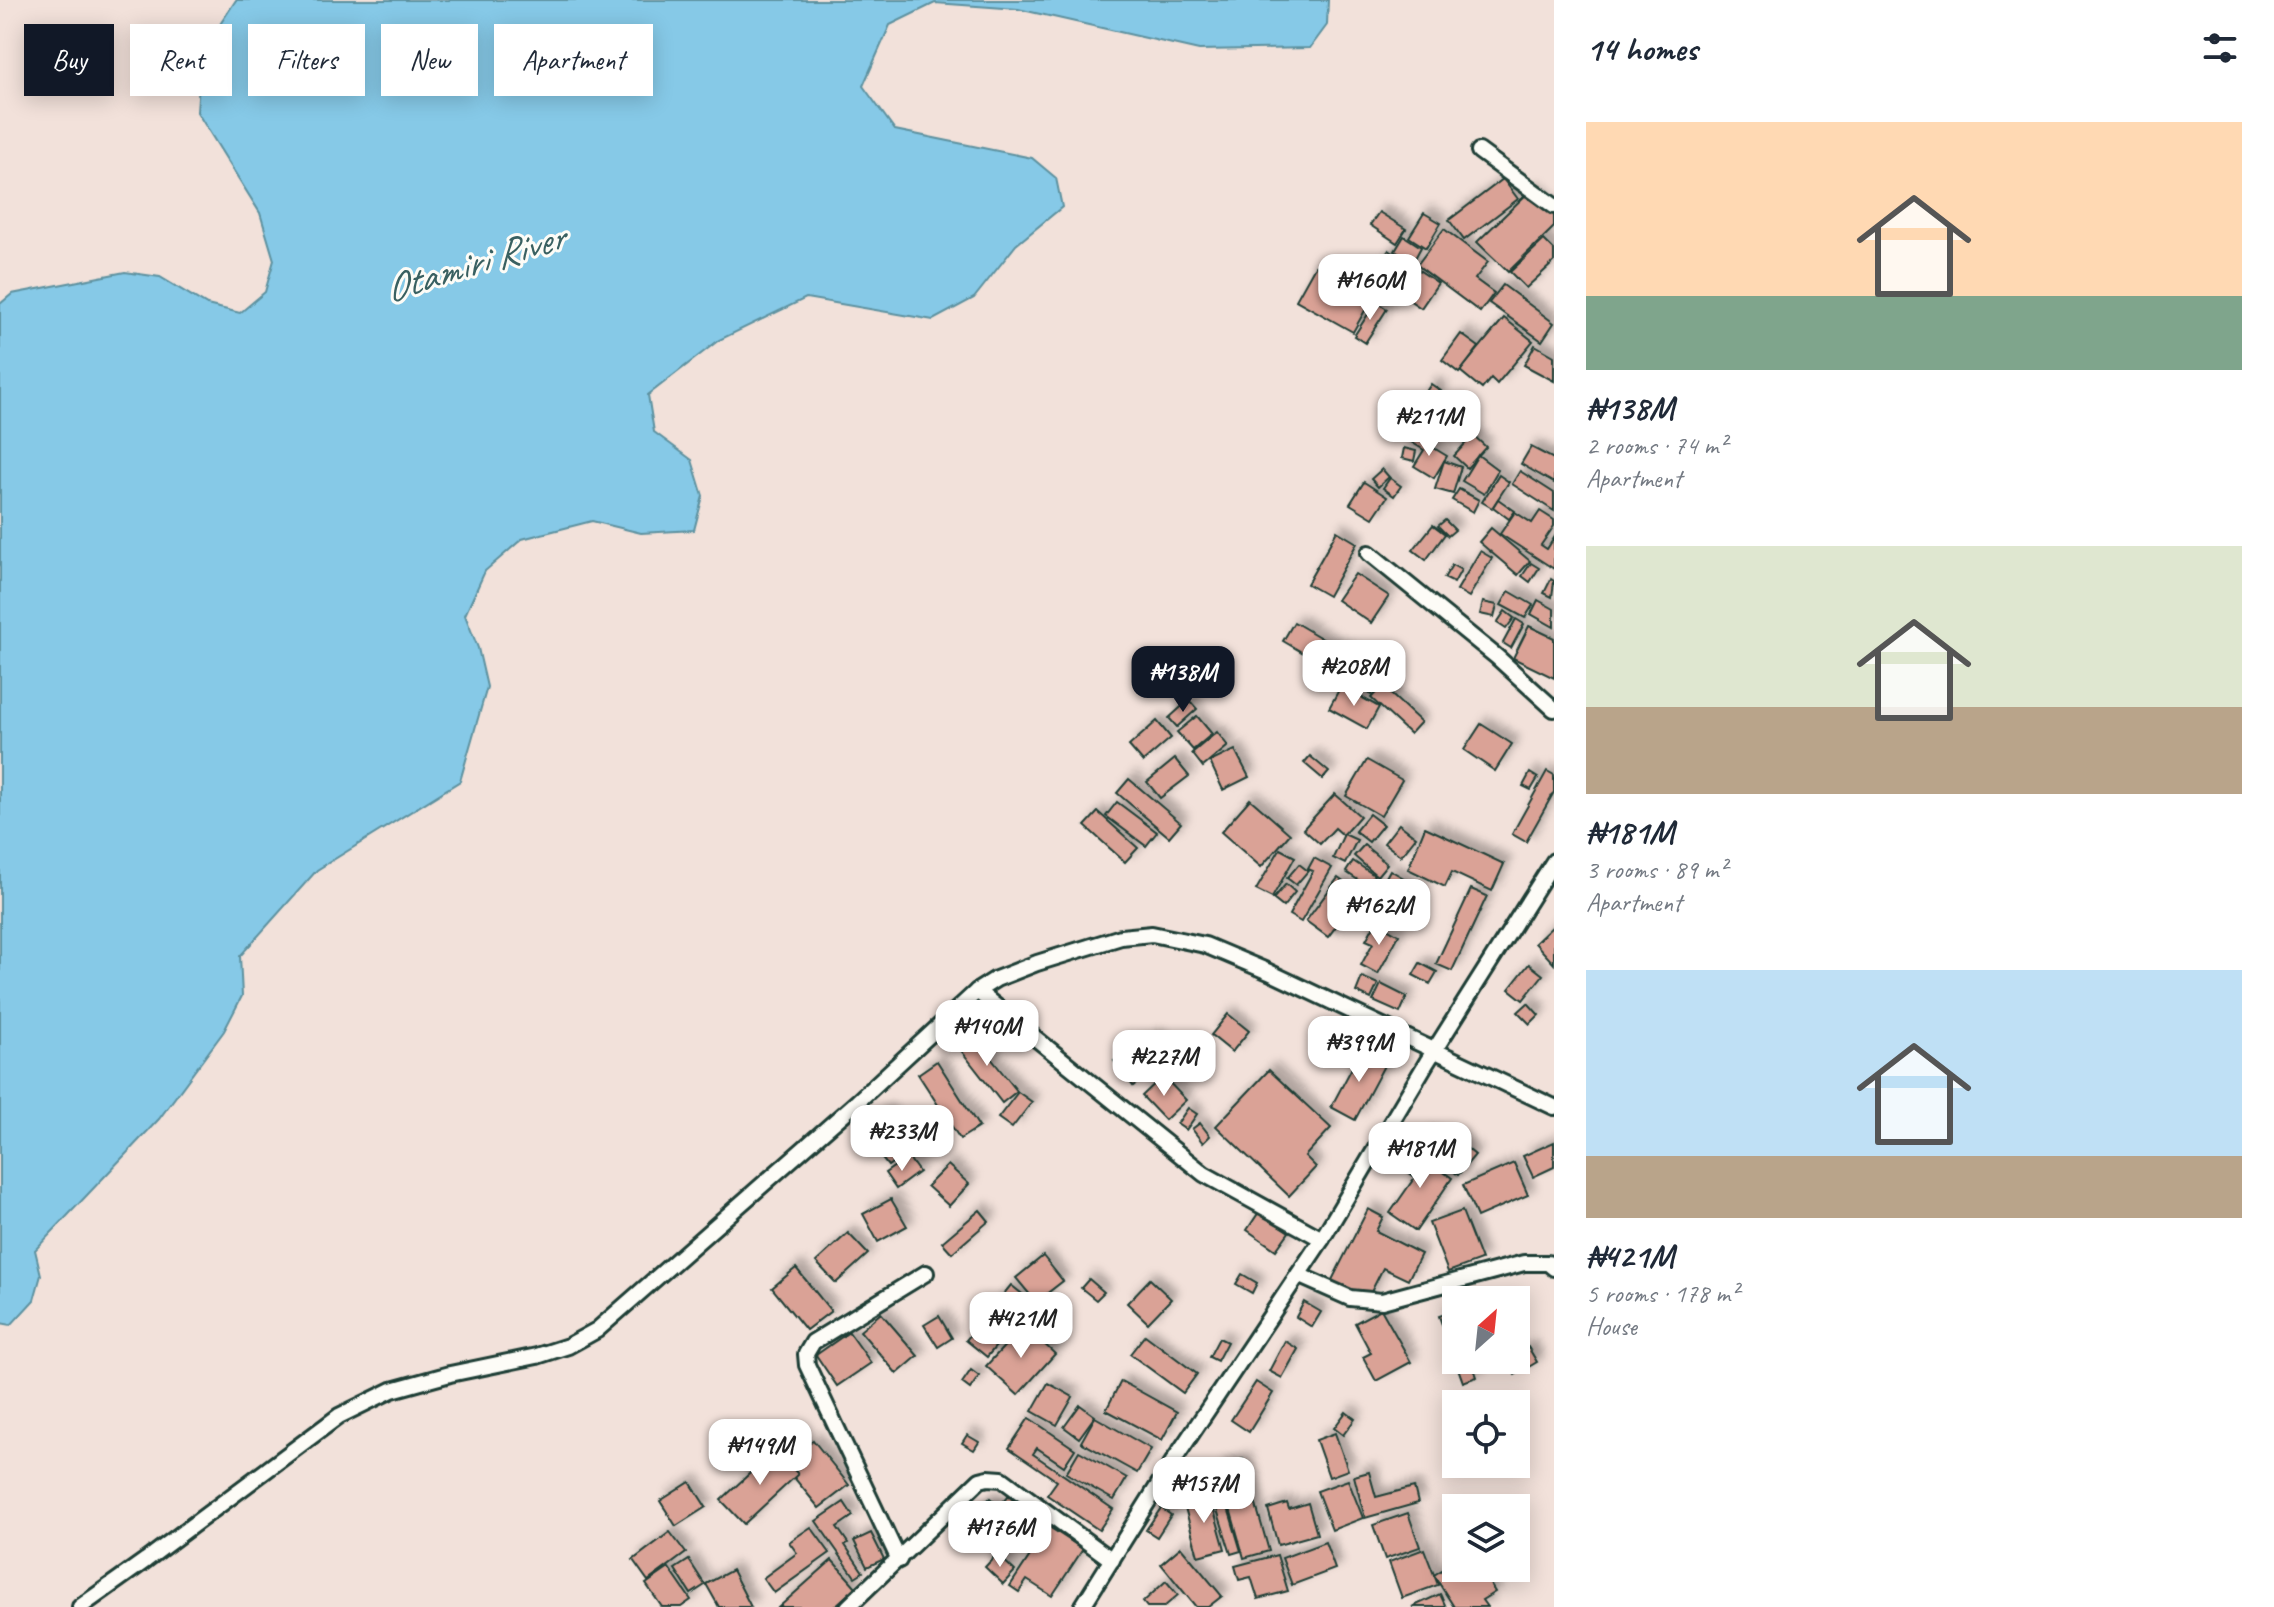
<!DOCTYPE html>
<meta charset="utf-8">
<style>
body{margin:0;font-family:Caveat,sans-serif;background:#f6f6f7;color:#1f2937;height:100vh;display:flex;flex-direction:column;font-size:30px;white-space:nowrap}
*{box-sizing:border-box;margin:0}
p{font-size:26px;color:#747a83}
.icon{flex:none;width:44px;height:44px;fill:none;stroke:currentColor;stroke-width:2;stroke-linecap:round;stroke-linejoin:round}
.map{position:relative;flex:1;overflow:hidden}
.side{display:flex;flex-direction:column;background:#fff;width:720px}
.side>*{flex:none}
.top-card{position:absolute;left:24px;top:24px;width:760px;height:72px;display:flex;gap:16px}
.needle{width:52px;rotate:27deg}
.tools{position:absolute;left:1442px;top:1286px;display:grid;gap:16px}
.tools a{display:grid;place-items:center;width:88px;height:88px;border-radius:0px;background:#fff;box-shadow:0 4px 20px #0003;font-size:40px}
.price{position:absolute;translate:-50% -68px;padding:0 18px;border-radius:16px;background:#fff;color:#222;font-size:26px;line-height:52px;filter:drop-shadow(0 2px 4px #0008)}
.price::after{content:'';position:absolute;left:50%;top:48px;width:24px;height:18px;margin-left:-12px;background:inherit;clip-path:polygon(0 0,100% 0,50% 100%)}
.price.on{background:#111827;color:#fff}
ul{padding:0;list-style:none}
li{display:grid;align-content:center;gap:16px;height:424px;padding:0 32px}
li span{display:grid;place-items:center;height:248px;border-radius:0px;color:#555}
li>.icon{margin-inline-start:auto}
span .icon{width:144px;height:144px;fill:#fffc;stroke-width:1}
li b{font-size:34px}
h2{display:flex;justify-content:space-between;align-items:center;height:96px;padding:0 32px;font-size:34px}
.pill{padding:0 28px;border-radius:0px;background:#fff;box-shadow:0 4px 20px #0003;font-size:28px;line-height:72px}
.pill.on{background:#111827;color:#fff}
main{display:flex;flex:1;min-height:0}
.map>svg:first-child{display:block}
.water{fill:#86c9e7;stroke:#5d919f;stroke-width:2}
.building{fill:#daa296;stroke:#1f3d34;stroke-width:2;filter:url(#shadow)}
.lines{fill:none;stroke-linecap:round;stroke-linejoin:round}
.minor-casing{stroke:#1f3d34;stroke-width:20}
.minor{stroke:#fdfcf7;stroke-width:14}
.labels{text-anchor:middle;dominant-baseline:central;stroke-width:6;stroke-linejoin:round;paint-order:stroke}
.water-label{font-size:40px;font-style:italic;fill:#396061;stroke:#fdfcf7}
</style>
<main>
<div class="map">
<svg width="1554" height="1607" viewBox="0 0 1554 1607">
<defs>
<filter id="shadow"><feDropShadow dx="7" dy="-7" stdDeviation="4" flood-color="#0004"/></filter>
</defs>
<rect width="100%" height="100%" fill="#f2e1da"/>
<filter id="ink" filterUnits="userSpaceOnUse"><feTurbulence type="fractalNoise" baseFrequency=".0125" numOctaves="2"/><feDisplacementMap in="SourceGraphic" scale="16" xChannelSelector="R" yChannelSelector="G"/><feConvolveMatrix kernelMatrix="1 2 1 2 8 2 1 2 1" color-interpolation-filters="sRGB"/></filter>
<g filter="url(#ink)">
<polygon class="water" points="236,0 1328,0 1327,25 1310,48 1199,50 1018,9 935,3 890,25 863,86 895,130 1032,158 1056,178 1062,207 1016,245 974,298 933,320 806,298 719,340 648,395 654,432 692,460 703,496 694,530 641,533 592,521 522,539 485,571 465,615 478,648 487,687 460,781 317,870 240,956 242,996 224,1031 159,1119 35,1250 41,1275 34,1300 11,1325 0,1323 0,304 12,294 125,272 160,277 207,305 240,313 265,292 274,260 260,213 197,112 201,53"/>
<g class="building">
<polygon points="1503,179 1518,199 1464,240 1449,220"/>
<polygon points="1532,189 1554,211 1554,227 1508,272 1477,242"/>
<polygon points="1379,212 1406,229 1397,243 1370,225"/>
<polygon points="1424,213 1441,223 1426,248 1409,237"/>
<polygon points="1444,229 1488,262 1475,279 1494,293 1480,312 1417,265"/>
<polygon points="1404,236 1421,247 1413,262 1395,251"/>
<polygon points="1544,240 1554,250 1554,262 1526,288 1510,272"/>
<polygon points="1389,250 1438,283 1421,308 1372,275"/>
<polygon points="1315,266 1372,298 1353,332 1296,300"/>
<polygon points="1503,285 1554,323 1542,341 1489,303"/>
<polygon points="1376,302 1387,309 1365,343 1354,336"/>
<polygon points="1504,318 1533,341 1497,384 1491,378 1482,389 1460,371"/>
<polygon points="1461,334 1479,347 1459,373 1442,360"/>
<polygon points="1535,345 1554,356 1554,381 1524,365"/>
<polygon points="1431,384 1441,391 1415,431 1405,424"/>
<polygon points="1449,406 1469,418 1459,435 1439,423"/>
<polygon points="1473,435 1486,447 1467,468 1454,456"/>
<polygon points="1414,436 1447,456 1434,478 1414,466 1424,450 1411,442"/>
<polygon points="1531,447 1554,459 1554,483 1521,464"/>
<polygon points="1404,448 1416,451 1414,461 1402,458"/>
<polygon points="1478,455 1498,470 1484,494 1462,481"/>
<polygon points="1444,461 1461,467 1453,494 1435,489"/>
<polygon points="1382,469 1389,477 1378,487 1371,479"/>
<polygon points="1520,471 1554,493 1554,511 1512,484"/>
<polygon points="1499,475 1509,482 1492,508 1482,502"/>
<polygon points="1390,478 1401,486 1394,496 1383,488"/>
<polygon points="1364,482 1387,497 1373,518 1350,504"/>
<polygon points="1459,489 1479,500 1473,512 1452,500"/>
<polygon points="1498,499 1515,511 1509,519 1493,507"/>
<polygon points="1540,511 1554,520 1554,526 1541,545 1547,549 1554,538 1554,569 1500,534 1515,512 1532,523"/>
<polygon points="1445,520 1455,530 1448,536 1438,526"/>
<polygon points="1433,525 1445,534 1426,560 1413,550"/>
<polygon points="1491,528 1530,561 1518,575 1479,542"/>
<polygon points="1337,531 1357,543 1328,596 1307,584"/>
<polygon points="1480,551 1492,558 1469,597 1457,590"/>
<polygon points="1531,563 1539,568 1530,582 1522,576"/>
<polygon points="1452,565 1461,570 1454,583 1444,578"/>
<polygon points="1355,574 1389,596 1371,623 1337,600"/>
<polygon points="1551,579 1554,581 1552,597 1544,593"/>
<polygon points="1509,591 1533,605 1525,618 1501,605"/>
<polygon points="1538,600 1554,609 1554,627 1531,614"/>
<polygon points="1483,602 1497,605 1494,617 1480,614"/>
<polygon points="1505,611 1514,618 1506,629 1497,623"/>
<polygon points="1516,619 1524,624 1511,648 1503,643"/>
<polygon points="1294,622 1350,655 1339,674 1283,641"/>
<polygon points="1529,626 1554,638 1554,678 1513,658"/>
<polygon points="1352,663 1364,671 1355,685 1343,677"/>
<polygon points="1364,675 1378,683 1371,695 1357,687"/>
<polygon points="1341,686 1379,707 1367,729 1329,708"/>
<polygon points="1382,686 1421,722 1410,734 1371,698"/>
<polygon points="1189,700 1197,709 1177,727 1169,718"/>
<polygon points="1197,716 1212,734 1193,750 1177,732"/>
<polygon points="1157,721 1171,738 1143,762 1129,746"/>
<polygon points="1481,724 1512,744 1495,771 1464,750"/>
<polygon points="1217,732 1228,746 1203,767 1192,753"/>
<polygon points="1235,750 1249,777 1223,790 1210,762"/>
<polygon points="1310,756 1329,772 1323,779 1304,763"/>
<polygon points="1175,759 1189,776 1160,798 1147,782"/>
<polygon points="1367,760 1402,780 1381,816 1346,796"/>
<polygon points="1547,771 1554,775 1554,792 1526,842 1512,834"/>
<polygon points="1530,773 1538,778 1531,790 1523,786"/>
<polygon points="1129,779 1181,823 1169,837 1117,793"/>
<polygon points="1335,794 1360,816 1343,835 1335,828 1320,844 1303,829"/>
<polygon points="1250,799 1290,834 1261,867 1221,832"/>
<polygon points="1117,802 1157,832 1146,846 1106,816"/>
<polygon points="1098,812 1138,848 1125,862 1085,826"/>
<polygon points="1369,814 1383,825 1369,842 1355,831"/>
<polygon points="1399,824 1416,837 1401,856 1384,843"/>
<polygon points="1425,827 1504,864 1492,891 1452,872 1445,887 1408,869"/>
<polygon points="1344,834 1357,840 1345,864 1333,858"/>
<polygon points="1364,845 1387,864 1377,876 1354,856"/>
<polygon points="1280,849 1295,857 1272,898 1256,890"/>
<polygon points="1314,858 1332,868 1301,922 1289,915 1313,871 1308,869"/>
<polygon points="1353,861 1374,875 1367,886 1346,872"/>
<polygon points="1299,864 1308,871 1296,885 1287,878"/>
<polygon points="1390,870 1409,881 1402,892 1384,881"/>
<polygon points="1338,878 1360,894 1328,937 1306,921"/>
<polygon points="1413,883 1422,887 1412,906 1403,901"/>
<polygon points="1286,884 1295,892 1283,907 1273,899"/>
<polygon points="1471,889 1487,896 1452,971 1436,964"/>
<polygon points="1391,897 1405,906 1394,923 1380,914"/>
<polygon points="1376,922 1399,935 1378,974 1361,965 1373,943 1366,940"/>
<polygon points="1554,925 1554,964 1535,943"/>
<polygon points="1420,963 1437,972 1430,984 1413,975"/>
<polygon points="1529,964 1543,975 1523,1000 1509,989"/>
<polygon points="1362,977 1378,984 1371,999 1356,992"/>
<polygon points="1381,984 1407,997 1400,1013 1373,1001"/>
<polygon points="1528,1003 1539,1015 1530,1024 1518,1012"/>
<polygon points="1228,1014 1249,1031 1232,1052 1211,1035"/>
<polygon points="971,1033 1017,1091 1002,1103 956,1044"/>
<polygon points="1156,1036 1166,1051 1157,1057 1147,1041"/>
<polygon points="1139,1042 1159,1066 1133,1086 1114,1061"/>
<polygon points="1363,1047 1387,1060 1355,1120 1331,1107"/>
<polygon points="937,1061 979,1127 960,1139 918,1074"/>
<polygon points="1269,1070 1331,1128 1305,1156 1316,1167 1289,1196 1216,1126"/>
<polygon points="1163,1076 1186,1100 1165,1120 1142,1096"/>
<polygon points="1018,1092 1032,1102 1012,1128 998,1118"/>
<polygon points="1188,1108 1197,1114 1186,1130 1177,1124"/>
<polygon points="884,1111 897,1127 892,1132 908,1151 888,1166 859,1130"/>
<polygon points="1200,1123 1210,1136 1203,1143 1192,1129"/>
<polygon points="1429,1134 1444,1147 1453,1137 1475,1155 1458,1175 1420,1144"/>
<polygon points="1554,1142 1554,1167 1533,1177 1523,1156"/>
<polygon points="1411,1149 1452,1178 1416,1231 1390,1213 1415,1177 1399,1166"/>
<polygon points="908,1157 919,1172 896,1189 885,1173"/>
<polygon points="1514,1163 1528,1195 1477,1217 1463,1185"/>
<polygon points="948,1165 969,1184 949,1206 927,1186"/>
<polygon points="891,1199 907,1226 878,1242 863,1214"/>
<polygon points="1368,1209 1383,1217 1376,1231 1421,1254 1408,1280 1383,1268 1367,1300 1331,1282"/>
<polygon points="980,1210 989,1221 952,1253 942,1242"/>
<polygon points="1462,1211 1481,1260 1448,1272 1429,1223"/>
<polygon points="1259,1212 1289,1232 1276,1250 1247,1230"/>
<polygon points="848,1233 868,1254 836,1283 816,1262"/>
<polygon points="1043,1256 1063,1281 1036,1302 1016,1278"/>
<polygon points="796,1268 831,1311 806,1330 772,1288"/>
<polygon points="1242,1274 1257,1283 1252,1293 1236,1284"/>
<polygon points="1089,1279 1104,1292 1096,1300 1081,1288"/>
<polygon points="1150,1279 1171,1299 1148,1323 1127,1303"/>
<polygon points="1011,1285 1032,1302 987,1357 966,1340"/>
<polygon points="1304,1302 1321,1312 1312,1327 1296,1317"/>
<polygon points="1381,1309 1411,1362 1376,1381 1363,1357 1371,1353 1355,1323"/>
<polygon points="1454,1311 1456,1317 1456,1360 1471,1360 1477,1377 1463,1382 1439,1316"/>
<polygon points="881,1313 918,1356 897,1374 860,1331"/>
<polygon points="939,1316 952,1338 938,1347 924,1325"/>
<polygon points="1024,1325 1055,1354 1018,1395 986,1366"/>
<polygon points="849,1332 871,1363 837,1386 816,1355"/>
<polygon points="1145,1335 1197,1374 1183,1393 1130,1354"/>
<polygon points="1219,1338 1227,1342 1217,1361 1209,1357"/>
<polygon points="1285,1341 1298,1349 1282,1378 1269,1371"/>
<polygon points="1528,1347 1537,1362 1515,1375 1506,1360 1516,1360 1516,1354"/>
<polygon points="971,1370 979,1376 970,1389 962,1383"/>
<polygon points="1121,1381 1177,1412 1162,1440 1106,1410"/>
<polygon points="1256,1382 1273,1393 1249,1432 1231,1420"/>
<polygon points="1048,1383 1073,1397 1057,1425 1032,1411"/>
<polygon points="1080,1405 1095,1416 1079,1438 1064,1427"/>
<polygon points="1346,1412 1355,1419 1343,1435 1334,1428"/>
<polygon points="1095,1417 1151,1449 1137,1473 1081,1442"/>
<polygon points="1029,1418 1075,1449 1064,1466 1037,1448 1033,1454 1113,1509 1099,1530 1047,1495 1057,1481 1009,1448"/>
<polygon points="1335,1433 1348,1470 1329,1477 1316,1440"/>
<polygon points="967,1435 979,1442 974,1450 962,1443"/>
<polygon points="813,1440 849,1485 819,1508 791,1474 804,1463 796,1453"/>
<polygon points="775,1450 798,1474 744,1524 721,1500"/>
<polygon points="1079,1451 1127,1478 1114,1500 1066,1473"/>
<polygon points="1243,1459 1269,1551 1244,1558 1218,1466"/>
<polygon points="1369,1472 1376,1497 1414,1487 1418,1503 1365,1518 1354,1476"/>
<polygon points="1348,1480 1363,1518 1332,1530 1317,1491"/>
<polygon points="1220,1481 1241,1551 1231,1554 1209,1484"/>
<polygon points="690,1482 706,1507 676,1526 660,1501"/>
<polygon points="1209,1493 1225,1549 1198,1556 1183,1500"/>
<polygon points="1008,1496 1034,1517 1028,1524 1002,1503"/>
<polygon points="990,1498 1021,1527 1001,1549 969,1519"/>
<polygon points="844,1502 853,1516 837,1527 848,1543 845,1545 863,1572 855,1577 816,1521"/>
<polygon points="1287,1503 1289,1509 1308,1503 1317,1534 1278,1545 1268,1509"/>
<polygon points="1161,1508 1171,1515 1157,1537 1146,1530"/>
<polygon points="1408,1513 1420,1547 1385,1559 1373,1525"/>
<polygon points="811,1527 830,1553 774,1593 763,1578 797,1553 789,1542"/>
<polygon points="1049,1527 1083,1549 1052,1596 1027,1580 1019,1592 1010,1586"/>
<polygon points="670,1532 686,1553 648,1581 633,1560"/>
<polygon points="871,1533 884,1559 867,1567 854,1541"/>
<polygon points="1325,1542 1335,1569 1292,1585 1282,1558"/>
<polygon points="1181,1547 1222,1596 1208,1607 1196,1607 1161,1564"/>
<polygon points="1424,1549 1438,1585 1402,1598 1389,1562"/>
<polygon points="997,1554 1015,1571 1003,1584 985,1567"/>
<polygon points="1277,1555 1288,1591 1258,1599 1251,1577 1239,1580 1235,1566"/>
<polygon points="689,1560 705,1585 691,1594 675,1569"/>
<polygon points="832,1560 856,1587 834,1607 779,1607"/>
<polygon points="1456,1561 1456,1568 1480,1568 1495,1592 1482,1600 1487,1607 1454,1607 1434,1575"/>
<polygon points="669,1568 691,1600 681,1607 662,1607 646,1584"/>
<polygon points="732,1570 751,1607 719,1607 706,1584"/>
<polygon points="1166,1581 1178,1595 1164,1607 1147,1607 1143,1602"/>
<polygon points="1440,1594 1446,1607 1412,1607"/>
</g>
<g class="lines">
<g class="minor-casing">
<g id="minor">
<polyline points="1479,151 1554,206"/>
<polyline points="1369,553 1497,657 1554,709"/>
<polyline points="977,991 1204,1174 1322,1239"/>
<polyline points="1298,1275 1350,1298 1382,1301 1524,1263 1548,1263 1554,1268"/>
<polyline points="899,1560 807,1365 806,1354 813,1342 926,1273"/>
<polyline points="80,1607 146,1560 339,1416 392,1390 450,1374 537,1356 568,1346 597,1330 857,1102 977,991 996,979 1037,963 1121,937 1152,934 1205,945 1269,972 1554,1107"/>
<polyline points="848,1607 980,1480 988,1478 1002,1479 1112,1560"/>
<polyline points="1082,1607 1174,1460 1322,1239 1427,1062 1554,861"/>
</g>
</g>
<use href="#minor" class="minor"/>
</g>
</g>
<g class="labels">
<g class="water-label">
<text transform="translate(474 263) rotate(-17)">Otamiri River</text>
</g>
</g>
</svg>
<div class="tools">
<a><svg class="needle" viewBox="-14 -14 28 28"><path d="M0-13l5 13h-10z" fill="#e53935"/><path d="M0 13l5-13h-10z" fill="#747a83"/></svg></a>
<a><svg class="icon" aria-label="locate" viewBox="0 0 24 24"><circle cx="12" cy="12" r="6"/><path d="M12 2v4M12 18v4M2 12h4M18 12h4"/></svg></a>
<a><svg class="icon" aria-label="layers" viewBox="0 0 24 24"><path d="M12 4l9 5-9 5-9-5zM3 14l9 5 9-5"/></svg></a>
</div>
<b class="price" style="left:1370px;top:322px">₦160M</b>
<b class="price" style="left:1429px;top:458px">₦211M</b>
<b class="price" style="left:1354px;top:708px">₦208M</b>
<b class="price on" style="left:1183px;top:714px">₦138M</b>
<b class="price" style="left:1379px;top:947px">₦162M</b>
<b class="price" style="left:987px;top:1068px">₦140M</b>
<b class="price" style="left:1359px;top:1084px">₦399M</b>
<b class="price" style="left:1164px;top:1098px">₦227M</b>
<b class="price" style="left:902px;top:1173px">₦233M</b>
<b class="price" style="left:1420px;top:1190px">₦181M</b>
<b class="price" style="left:1021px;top:1360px">₦421M</b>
<b class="price" style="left:760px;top:1487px">₦149M</b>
<b class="price" style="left:1204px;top:1525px">₦157M</b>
<b class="price" style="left:1000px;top:1569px">₦176M</b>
<div class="top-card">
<a class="pill on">Buy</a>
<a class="pill">Rent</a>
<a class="pill">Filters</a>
<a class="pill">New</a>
<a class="pill">Apartment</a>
</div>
</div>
<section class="side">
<h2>14 homes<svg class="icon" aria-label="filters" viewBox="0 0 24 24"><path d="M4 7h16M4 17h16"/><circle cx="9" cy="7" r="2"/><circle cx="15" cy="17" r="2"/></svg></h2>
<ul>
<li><span style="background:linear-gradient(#ffd9b3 70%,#7fa58c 0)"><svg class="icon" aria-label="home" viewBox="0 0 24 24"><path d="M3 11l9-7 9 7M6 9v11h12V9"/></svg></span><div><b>₦138M</b><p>2 rooms · 74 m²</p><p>Apartment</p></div></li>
<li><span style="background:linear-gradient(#dfe7d0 65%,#b9a48a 0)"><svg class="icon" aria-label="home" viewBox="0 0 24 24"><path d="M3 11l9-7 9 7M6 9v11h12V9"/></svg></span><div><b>₦181M</b><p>3 rooms · 89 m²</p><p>Apartment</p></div></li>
<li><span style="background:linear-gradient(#bfe0f5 75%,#b9a48a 0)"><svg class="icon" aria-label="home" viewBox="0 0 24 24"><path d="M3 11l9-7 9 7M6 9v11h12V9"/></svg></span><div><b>₦421M</b><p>5 rooms · 178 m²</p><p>House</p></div></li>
</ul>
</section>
</main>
